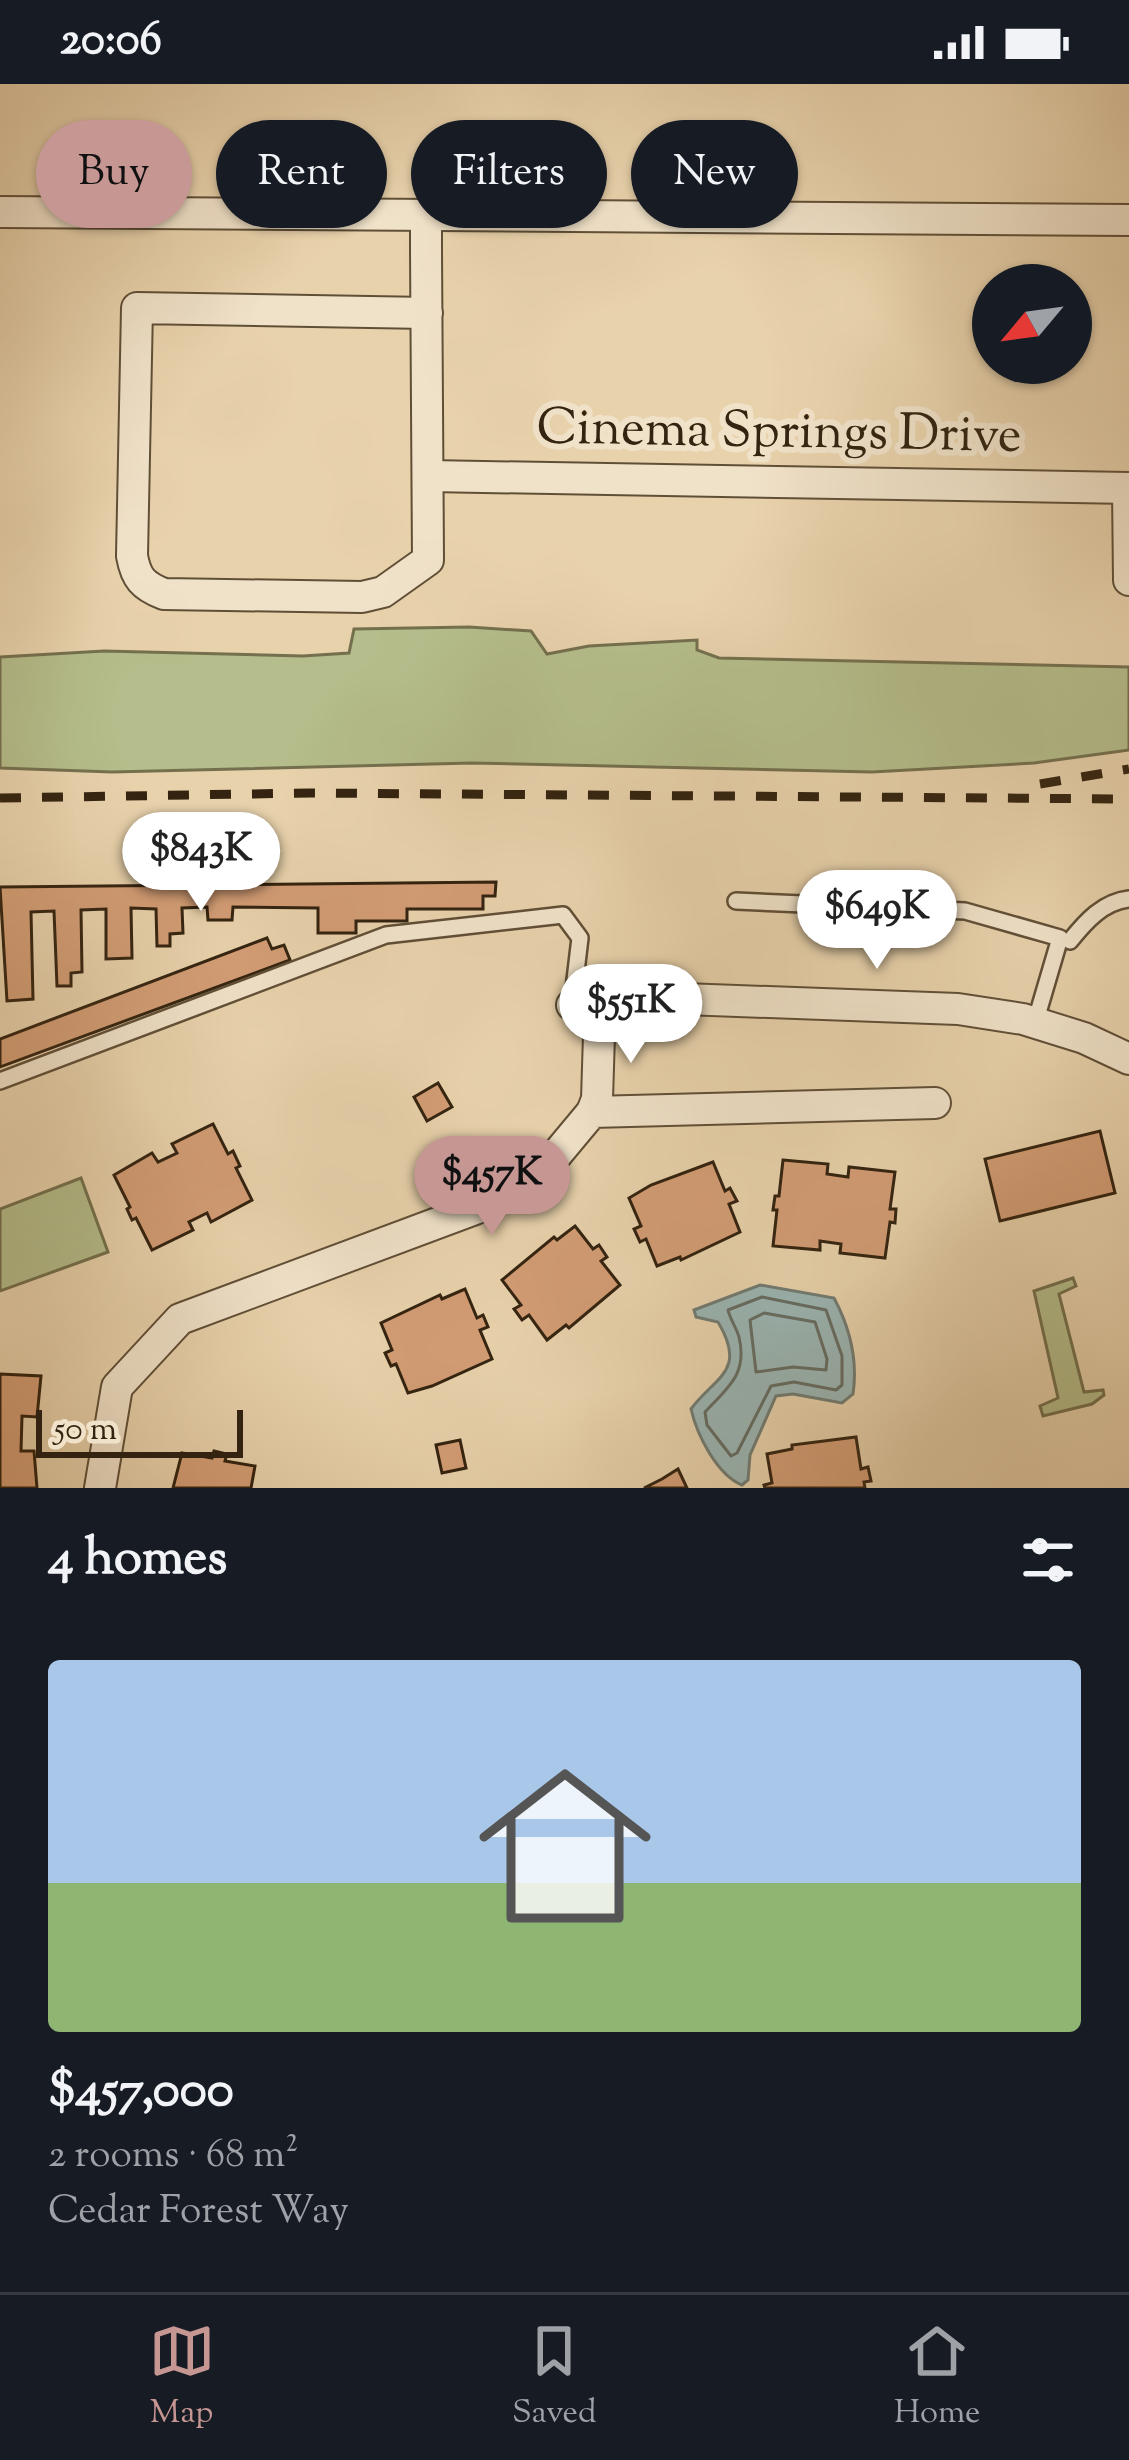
<!DOCTYPE html>
<meta charset="utf-8">
<style>
body{margin:0;font-family:"Sorts Mill Goudy",serif;background:#242831;color:#f1f3f6;height:100vh;display:flex;flex-direction:column;font-size:45px;white-space:nowrap}
*{box-sizing:border-box;margin:0}
p{font-size:39px;color:#9ea1a6}
.icon{flex:none;width:66px;height:66px;fill:none;stroke:currentColor;stroke-width:2;stroke-linecap:round;stroke-linejoin:round}
.map{position:relative;height:1404px;overflow:hidden}
.panel{display:flex;flex-direction:column;background:#171b24;flex:1}
.panel>*{flex:none}
.banner{position:absolute;left:36px;top:36px;width:1059px;height:108px;display:flex;gap:24px}
.needle{width:78px;rotate:241deg}
.tools{position:absolute;left:972px;top:180px;display:grid;gap:24px}
.tools a{display:grid;place-items:center;width:120px;height:120px;border-radius:50%;background:#171b24;box-shadow:0 3px 9px #0004;font-size:60px}
.scale{position:absolute;left:36px;bottom:30px;width:207px;box-sizing:border-box;padding-left:12px;border:6px solid #332310;border-top:0;font-size:33px;line-height:42px;white-space:nowrap;color:#332310;-webkit-text-stroke:9px #f0e2c9;paint-order:stroke}
.price{position:absolute;translate:-50% -102px;padding:0 27px;border-radius:42px;background:#fff;color:#222;font-size:39px;line-height:78px;filter:drop-shadow(0 3px 6px #0008)}
.price::after{content:'';position:absolute;left:50%;top:72px;width:36px;height:27px;margin-left:-18px;background:inherit;clip-path:polygon(0 0,100% 0,50% 100%)}
.price.on{background:#c59692;color:#111}
ul{padding:0;list-style:none}
li{display:grid;align-content:center;gap:24px;height:636px;padding:0 48px}
li span{display:grid;place-items:center;height:372px;border-radius:12px;color:#555}
li>.icon{margin-inline-start:auto}
span .icon{width:216px;height:216px;fill:#fffc;stroke-width:1}
li b{font-size:51px}
h2{display:flex;justify-content:space-between;align-items:center;height:144px;padding:0 48px;font-size:51px}
.pill{padding:0 42px;border-radius:54px;background:#171b24;box-shadow:0 3px 9px #0004;font-size:42px;line-height:108px}
.pill.on{background:#c59692;color:#111}
.status{display:flex;justify-content:space-between;align-items:center;height:84px;padding:0 60px;background:#171b24;direction:ltr}
.status svg{height:33px;fill:currentColor}
.menu{display:flex;justify-content:space-around;align-items:center;height:168px;border-top:3px solid #363941;background:#171b24;font-size:33px;color:#9ea1a6}
.menu a{display:grid;justify-items:center;gap:6px}
.menu .on{color:#c59692}
.map>svg:first-child{display:block}
.green{fill:#b4bd8b;stroke:#74704e;stroke-width:3}
.water{fill:#9ab5b3;stroke:#717b72;stroke-width:3}
.lines{fill:none;stroke-linecap:round;stroke-linejoin:round}
.shore{stroke:#666c62;stroke-width:3}
.building{fill:#d39d75;stroke:#332310;stroke-width:3}
.service-casing{stroke:#604f37;stroke-width:20}
.minor-casing{stroke:#604f37;stroke-width:34}
.service{stroke:#f0e2c9;stroke-width:15}
.minor{stroke:#f0e2c9;stroke-width:30}
.rail{stroke:#332310;stroke-width:9;stroke-dasharray:21 21;stroke-linecap:butt}
.labels{text-anchor:middle;dominant-baseline:central;stroke-width:12;stroke-linejoin:round;paint-order:stroke}
.street-label{font-size:51px;fill:#332310;stroke:#f0e2c9}
</style>
<div class="status"><b>20:06</b><svg viewBox="0 0 49 12"><path d="M0 12V9h3v3zM5 12V6h3v6zM10 12V3h3v9zM15 12V0h3v12zM26 1h20v11H26zM47 4h2v5h-2z"/></svg></div>
<div class="map">
<svg width="1129" height="1404" viewBox="0 0 1129 1404">
<rect width="100%" height="100%" fill="#e8d2ac"/>
<filter id="stains"><feTurbulence type="fractalNoise" baseFrequency=".00167" numOctaves="4"/><feColorMatrix values="0 0 0 0 .2 0 0 0 0 .09 0 0 0 0 .02 0 0 0 .5 -.17"/></filter>
<radialGradient id="worn" r=".72"><stop offset=".6" stop-color="#630" stop-opacity="0"/><stop offset="1" stop-color="#630" stop-opacity=".3"/></radialGradient>
<g class="green">
<polygon points="469,543 531,547 547,570 589,562 697,556 697,566 719,574 1129,583 1129,666 1034,679 872,688 472,679 112,688 0,684 0,573 104,567 303,572 349,569 354,545"/>
<polygon points="81,1094 108,1168 0,1207 0,1125"/>
<polygon points="1073,1194 1076,1202 1059,1210 1084,1308 1103,1306 1104,1311 1092,1320 1043,1332 1040,1322 1058,1314 1034,1207"/>
</g>
<path class="water" d="M 760,1201 L 834,1214 C 850,1244 858,1276 853,1310 L 842,1319 L 793,1310 L 776,1312 L 750,1371 L 748,1396 L 742,1401 C 717,1391 697,1351 691,1325 C 714,1293 748,1288 718,1238 L 696,1233 L 694,1226 Z"/>
<g class="lines">
<g class="shore">
<path d="M 762,1213 L 826,1226 L 842,1272 L 842,1301 L 836,1306 L 794,1298 L 771,1302 L 737,1369 L 731,1372 L 707,1341 L 705,1328 C 727,1304 748,1291 739,1253 C 736,1243 730,1235 728,1226 Z"/>
<polygon points="764,1229 815,1238 827,1275 826,1286 793,1283 756,1288 750,1236"/>
</g>
</g>
<g class="building">
<polygon points="496,798 495,812 483,812 483,825 407,825 407,837 356,837 356,849 318,849 318,824 233,823 232,836 208,836 207,823 182,824 183,849 170,850 170,862 157,862 156,825 131,824 132,874 106,875 106,825 81,826 82,888 71,889 71,902 57,902 54,827 31,828 33,915 7,917 0,803"/>
<polygon points="267,854 272,865 284,861 290,876 0,983 0,955"/>
<polygon points="438,999 452,1023 427,1037 414,1013"/>
<polygon points="213,1040 228,1070 233,1067 240,1082 236,1084 252,1116 211,1138 207,1129 189,1138 193,1146 152,1166 136,1134 132,1136 127,1125 130,1123 114,1091 152,1069 158,1078 177,1069 172,1060"/>
<polygon points="1100,1047 1115,1109 1000,1137 985,1075"/>
<polygon points="783,1076 828,1080 827,1090 848,1093 849,1083 895,1088 890,1125 896,1125 895,1139 890,1138 885,1174 840,1169 841,1160 820,1157 820,1166 773,1162 777,1126 773,1126 775,1112 779,1112"/>
<polygon points="713,1078 725,1107 730,1104 737,1117 729,1120 740,1148 681,1176 680,1173 657,1182 646,1155 640,1158 634,1145 641,1142 629,1114 651,1101"/>
<polygon points="575,1142 593,1165 599,1161 607,1173 601,1177 620,1201 569,1244 566,1241 547,1256 529,1231 522,1236 514,1225 521,1221 502,1196 554,1153 557,1156"/>
<polygon points="465,1205 477,1234 483,1231 488,1243 480,1246 492,1275 432,1302 408,1309 396,1280 391,1282 385,1269 392,1266 381,1239 440,1211 442,1215"/>
<polygon points="0,1290 41,1292 37,1333 22,1332 21,1367 34,1367 37,1404 0,1404"/>
<polygon points="856,1353 861,1385 868,1383 871,1397 864,1398 865,1404 765,1404 764,1401 772,1399 767,1370 792,1365 792,1361"/>
<polygon points="460,1356 466,1384 442,1389 436,1361"/>
<polygon points="214,1367 227,1370 225,1377 255,1382 251,1404 173,1404 182,1369 212,1374"/>
<polygon points="678,1385 687,1404 644,1404 662,1395"/>
</g>
<g class="lines">
<g class="service-casing">
<g id="service">
<polyline points="736,817 965,827 1060,854 1035,939"/>
<path d="M 1070,857 C 1086,837 1103,818 1129,815"/>
<polyline points="0,997 386,851 563,831 580,854 572,921"/>
</g>
</g>
<g class="minor-casing">
<g id="minor">
<polyline points="0,128 1129,136"/>
<path d="M 426,131 L 426,166 L 428,476 L 383,508 L 362,513 L 164,510 C 143,502 136,494 132,472 L 137,224 L 427,229"/>
<polyline points="429,392 1129,404"/>
<polyline points="1128,404 1129,496"/>
<polyline points="572,921 657,914 958,925 1023,935 1084,954 1129,975"/>
<polyline points="592,1028 597,1015 600,920"/>
<polyline points="100,1404 117,1303 180,1235 475,1125 547,1082 592,1028 935,1019"/>
</g>
</g>
<use href="#service" class="service"/>
<use href="#minor" class="minor"/>
<g class="rail">
<polyline points="1040,700 1129,685"/>
<polyline points="0,714 311,709 1129,715"/>
</g>
</g>
<g class="labels">
<g class="street-label">
<text transform="translate(779 350) rotate(1)">Cinema Springs Drive</text>
</g>
</g>
<rect width="100%" height="100%" filter="url(#stains)"/>
<rect width="100%" height="100%" fill="url(#worn)"/>
</svg>
<div class="tools">
<a><svg class="needle" viewBox="-14 -14 28 28"><path d="M0-13l5 13h-10z" fill="#e53935"/><path d="M0 13l5-13h-10z" fill="#9ea1a6"/></svg></a>
</div>
<div class="scale">50 m</div>
<b class="price" style="left:201px;top:830px">$843K</b>
<b class="price" style="left:877px;top:888px">$649K</b>
<b class="price" style="left:631px;top:982px">$551K</b>
<b class="price on" style="left:492px;top:1154px">$457K</b>
<div class="banner">
<a class="pill on">Buy</a>
<a class="pill">Rent</a>
<a class="pill">Filters</a>
<a class="pill">New</a>
</div>
</div>
<section class="panel">
<h2>4 homes<svg class="icon" aria-label="filters" viewBox="0 0 24 24"><path d="M4 7h16M4 17h16"/><circle cx="9" cy="7" r="2"/><circle cx="15" cy="17" r="2"/></svg></h2>
<ul>
<li><span style="background:linear-gradient(#a9c7e8 60%,#8fb573 0)"><svg class="icon" aria-label="home" viewBox="0 0 24 24"><path d="M3 11l9-7 9 7M6 9v11h12V9"/></svg></span><div><b>$457,000</b><p>2 rooms · 68 m²</p><p>Cedar Forest Way</p></div></li>
</ul>
</section>
<nav class="menu">
<a class="on"><svg class="icon" aria-label="map" viewBox="0 0 24 24"><path d="M3 6l6-2 6 2 6-2v14l-6 2-6-2-6 2zM9 4v14M15 6v14"/></svg>Map</a>
<a><svg class="icon" aria-label="saved" viewBox="0 0 24 24"><path d="M7 4h10v16l-5-4-5 4z"/></svg>Saved</a>
<a><svg class="icon" aria-label="home" viewBox="0 0 24 24"><path d="M3 11l9-7 9 7M6 9v11h12V9"/></svg>Home</a>
</nav>
